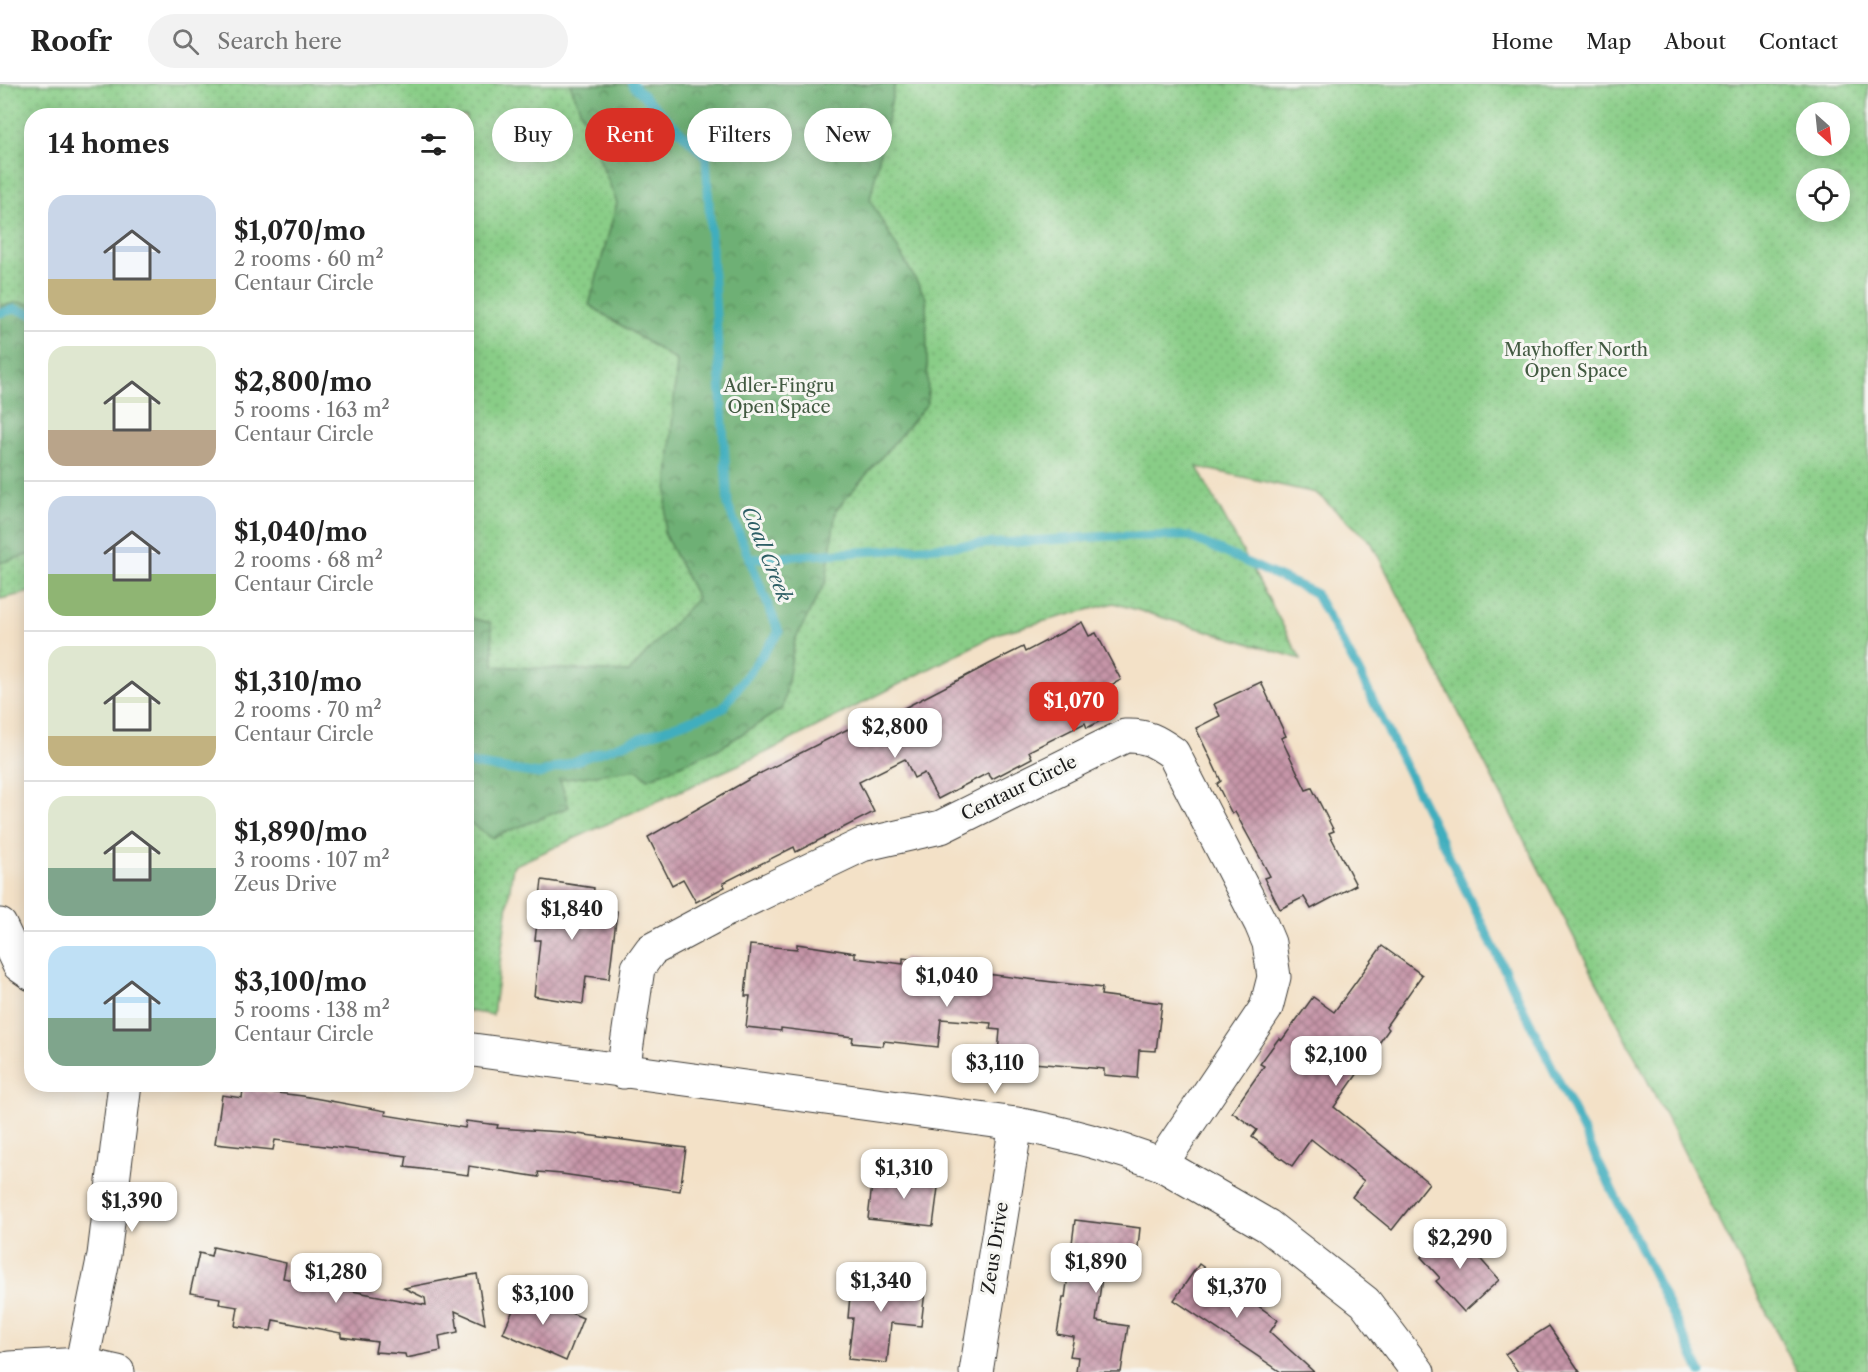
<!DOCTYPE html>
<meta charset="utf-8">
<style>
body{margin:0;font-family:"Libre Caslon Text",serif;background:#f2f2f2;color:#222;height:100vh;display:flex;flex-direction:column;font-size:22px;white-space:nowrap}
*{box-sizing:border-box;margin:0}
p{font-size:20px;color:#767676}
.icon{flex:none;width:33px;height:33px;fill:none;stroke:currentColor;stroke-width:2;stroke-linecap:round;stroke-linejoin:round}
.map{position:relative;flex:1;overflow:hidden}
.drawer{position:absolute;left:24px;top:24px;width:450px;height:984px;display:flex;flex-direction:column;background:#fff;border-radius:24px;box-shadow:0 3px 15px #0003}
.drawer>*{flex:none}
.top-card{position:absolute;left:492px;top:24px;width:570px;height:54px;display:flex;gap:12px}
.needle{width:39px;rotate:153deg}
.controls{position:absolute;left:1796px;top:18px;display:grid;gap:12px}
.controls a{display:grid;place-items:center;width:54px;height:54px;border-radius:50%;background:#fff;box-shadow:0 3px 15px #0003;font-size:30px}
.price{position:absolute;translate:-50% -51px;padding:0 14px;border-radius:12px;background:#fff;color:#222;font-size:20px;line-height:39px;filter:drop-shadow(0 2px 3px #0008)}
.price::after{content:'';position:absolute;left:50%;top:36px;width:18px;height:14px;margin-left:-9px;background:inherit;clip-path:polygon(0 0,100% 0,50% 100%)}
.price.active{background:#d93025;color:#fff}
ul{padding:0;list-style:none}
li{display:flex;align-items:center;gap:18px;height:150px;padding:0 24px}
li+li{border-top:2px solid #e0e0e0}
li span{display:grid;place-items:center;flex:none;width:168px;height:120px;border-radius:18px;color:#555}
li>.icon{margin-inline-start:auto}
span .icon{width:72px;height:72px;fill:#fffc;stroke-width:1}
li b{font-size:26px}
h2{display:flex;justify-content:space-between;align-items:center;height:72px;padding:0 24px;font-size:26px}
.chip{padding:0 21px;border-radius:27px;background:#fff;box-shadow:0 3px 15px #0003;font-size:21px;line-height:54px}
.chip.active{background:#d93025;color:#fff}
header{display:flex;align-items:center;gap:36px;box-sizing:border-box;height:84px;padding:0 30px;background:#fff;border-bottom:2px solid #e0e0e0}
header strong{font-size:28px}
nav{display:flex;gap:33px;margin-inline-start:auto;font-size:21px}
.search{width:420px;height:54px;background:#f2f2f2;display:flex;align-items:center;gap:15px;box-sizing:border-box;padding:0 21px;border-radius:33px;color:#767676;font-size:22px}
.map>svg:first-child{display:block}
.grass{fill:url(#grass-dots);stroke:#527452;stroke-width:1.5;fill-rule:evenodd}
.forest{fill:url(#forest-crowns);stroke:#456648;stroke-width:1.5}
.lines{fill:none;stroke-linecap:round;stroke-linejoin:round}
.stream{stroke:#41aebe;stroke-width:9}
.building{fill:url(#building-cross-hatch)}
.street-casing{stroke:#3c3a36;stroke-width:35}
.secondary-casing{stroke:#3c3a36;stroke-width:35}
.street{stroke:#fff;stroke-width:33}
.secondary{stroke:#fff;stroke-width:33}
.labels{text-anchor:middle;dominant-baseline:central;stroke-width:6;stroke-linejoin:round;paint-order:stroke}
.park-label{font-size:18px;fill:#425a41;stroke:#f6f6f2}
.street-label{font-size:18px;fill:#1c1c1c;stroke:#f6f6f2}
.water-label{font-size:20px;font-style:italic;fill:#2d5e65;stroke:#f6f6f2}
</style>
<header>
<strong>Roofr</strong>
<div class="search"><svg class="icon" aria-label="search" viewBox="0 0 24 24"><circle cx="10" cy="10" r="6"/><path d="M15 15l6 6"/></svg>Search here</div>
<nav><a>Home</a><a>Map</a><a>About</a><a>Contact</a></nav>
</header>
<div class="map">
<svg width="1868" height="1288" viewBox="0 0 1868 1288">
<defs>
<pattern id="grass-dots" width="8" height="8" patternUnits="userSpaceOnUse" patternTransform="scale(1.5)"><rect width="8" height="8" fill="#89cd87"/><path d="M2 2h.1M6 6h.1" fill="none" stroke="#76af74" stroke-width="1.8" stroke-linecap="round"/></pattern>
<pattern id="forest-crowns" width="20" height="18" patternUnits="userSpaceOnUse" patternTransform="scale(1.5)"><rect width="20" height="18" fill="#6eb074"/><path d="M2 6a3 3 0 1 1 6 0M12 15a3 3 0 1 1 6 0" fill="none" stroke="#5a8e5e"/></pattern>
<pattern id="building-cross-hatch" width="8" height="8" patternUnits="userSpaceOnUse" patternTransform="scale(1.5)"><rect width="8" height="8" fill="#c695a8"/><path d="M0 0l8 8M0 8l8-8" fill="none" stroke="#a07988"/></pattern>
</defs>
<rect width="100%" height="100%" fill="#f6f6f2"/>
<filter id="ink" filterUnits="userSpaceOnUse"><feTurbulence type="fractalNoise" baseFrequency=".0167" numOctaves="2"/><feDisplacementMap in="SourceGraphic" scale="12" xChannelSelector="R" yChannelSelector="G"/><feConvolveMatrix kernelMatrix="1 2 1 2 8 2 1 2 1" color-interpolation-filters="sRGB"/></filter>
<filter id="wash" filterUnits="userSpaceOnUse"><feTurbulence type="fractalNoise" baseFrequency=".008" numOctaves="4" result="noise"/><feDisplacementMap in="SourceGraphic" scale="24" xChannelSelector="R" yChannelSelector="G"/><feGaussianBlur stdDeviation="1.35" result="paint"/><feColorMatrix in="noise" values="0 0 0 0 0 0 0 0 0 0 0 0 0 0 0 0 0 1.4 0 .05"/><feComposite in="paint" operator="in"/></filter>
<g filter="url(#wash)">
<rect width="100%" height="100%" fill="#f3e1c7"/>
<path class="grass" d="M 0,0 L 1868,0 L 1868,1288 L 1797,1288 L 1371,458 L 1316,409 L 1197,383 L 1301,575 L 1114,519 L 999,549 L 767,668 L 513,782 L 493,931 L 467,927 L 466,32 L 32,32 L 31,508 L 0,515 ZM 1806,28 L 1839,28 L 1839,62 L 1806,62 ZM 1806,94 L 1839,94 L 1839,128 L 1806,128 Z"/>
<g class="forest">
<polygon points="570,0 895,0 870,116 926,214 928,319 836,426 826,497 795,556 783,624 720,664 648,695 637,685 560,696 569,723 492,754 467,737 467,533 491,539 494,582 629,588 697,514 664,449 677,277 589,221 617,119"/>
<polygon points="19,218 32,221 31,470 0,479 0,222"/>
</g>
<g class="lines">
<g class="stream">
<polyline points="0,229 15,225 32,230"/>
<polyline points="749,475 1111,452 1188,452 1315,509 1359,588 1701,1288"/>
<polyline points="466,679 539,690 722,625 779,548 728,422 706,73 632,0"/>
</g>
</g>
<g id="blocks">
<g class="building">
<polygon points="1082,538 1089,552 1096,549 1121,596 1103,605 1116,629 1087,644 1085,639 1029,667 1032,674 992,695 988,689 938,715 924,689 914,694 905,675 859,698 874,728 796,768 794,763 723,799 725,803 696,818 683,795 672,801 648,753 753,693 848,645 852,651 1001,574 1023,563 1025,568"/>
<polygon points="1261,598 1286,652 1281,654 1306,706 1312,704 1334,747 1329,749 1356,801 1311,825 1304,813 1280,825 1264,794 1270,792 1235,728 1232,730 1217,700 1221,697 1196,644 1220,632 1214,620"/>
<polygon points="542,796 594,804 592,822 617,827 609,895 586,892 583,920 534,912 540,856 535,856"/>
<polygon points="797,860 855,869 855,874 903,880 903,874 963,882 962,887 1102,904 1101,911 1162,919 1156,967 1139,966 1137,994 1104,991 1104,985 1033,979 1032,986 997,981 1000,946 990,945 991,939 941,935 938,963 884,957 883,962 852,959 853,953 781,944 781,947 746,943 750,912 745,912 750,861 797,865"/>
<polygon points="1382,862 1422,891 1386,942 1389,945 1334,1023 1429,1099 1392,1146 1352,1113 1364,1097 1311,1055 1292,1082 1252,1053 1257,1046 1232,1028 1264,982 1260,980 1279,954 1282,956 1313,913 1334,928"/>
<polygon points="243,1005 303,1012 386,1027 385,1031 465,1044 466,1037 498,1041 497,1044 562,1048 686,1064 680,1107 562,1090 538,1088 539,1093 469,1082 468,1091 405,1083 407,1072 275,1056 273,1066 215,1060 222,1011 242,1014"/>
<polygon points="887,1090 939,1096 933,1142 868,1135 873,1092 887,1094"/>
<polygon points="1075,1136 1140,1144 1135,1190 1103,1186 1096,1237 1128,1242 1121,1288 1076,1288 1078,1273 1070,1272 1074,1253 1057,1250 1063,1214 1065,1214"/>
<polygon points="1453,1144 1499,1196 1464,1228 1436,1197 1440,1194 1421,1173"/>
<polygon points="213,1163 286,1179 283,1194 426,1221 425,1214 404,1204 477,1190 485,1240 455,1227 458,1248 439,1252 441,1267 406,1274 405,1270 375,1268 377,1258 341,1253 341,1249 273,1236 271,1247 235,1242 238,1223 219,1220 220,1214 190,1209 199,1169 211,1172"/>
<polygon points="1199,1180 1278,1236 1270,1248 1314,1288 1281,1288 1174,1216"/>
<polygon points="852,1190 926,1198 921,1242 891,1239 887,1279 848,1275 853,1234 848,1234"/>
<polygon points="521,1208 583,1234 566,1277 503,1249"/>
<polygon points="1549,1242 1580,1288 1518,1288 1505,1270"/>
</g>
</g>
</g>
<g filter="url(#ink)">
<use href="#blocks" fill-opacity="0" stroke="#3c3a36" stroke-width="1.5"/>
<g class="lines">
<g class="street-casing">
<g id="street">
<polyline points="0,841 19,881 32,890"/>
<path d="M 466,965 L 1016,1040 C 1065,1049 1114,1062 1161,1080 L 1268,1142 L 1365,1218 L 1418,1288"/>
<path d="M 623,988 L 638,884 L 651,866 L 726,826 L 862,761 L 941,743 L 1125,652 C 1146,651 1156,657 1173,669 L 1261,840 L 1269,859 L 1274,893 L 1266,924 L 1161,1080"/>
<polyline points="9,1284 82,1280 118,1288"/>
<polyline points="976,1288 1016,1040"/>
</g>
</g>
<g class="secondary-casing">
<polyline id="secondary" points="80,1288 104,1171 125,1000"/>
</g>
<use href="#street" class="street"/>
<use href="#secondary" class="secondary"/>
</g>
</g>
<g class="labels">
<g class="park-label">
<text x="1576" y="266">Mayhoffer North<tspan x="1576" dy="21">Open Space</tspan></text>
<text x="779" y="302">Adler-Fingru<tspan x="779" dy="21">Open Space</tspan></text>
</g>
<g class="street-label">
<text transform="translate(1019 704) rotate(-26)">Centaur Circle</text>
<text transform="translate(995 1164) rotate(-81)">Zeus Drive</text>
</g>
<g class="water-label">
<text transform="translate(767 470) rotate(68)">Coal Creek</text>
</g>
</g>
</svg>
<div class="controls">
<a><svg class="needle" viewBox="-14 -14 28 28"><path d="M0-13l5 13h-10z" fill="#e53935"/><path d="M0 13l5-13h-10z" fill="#767676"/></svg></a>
<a><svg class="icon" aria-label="locate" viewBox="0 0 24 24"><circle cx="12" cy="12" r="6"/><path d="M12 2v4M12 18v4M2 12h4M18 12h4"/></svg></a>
</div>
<b class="price active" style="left:1074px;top:649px">$1,070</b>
<b class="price" style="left:895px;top:675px">$2,800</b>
<b class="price" style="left:572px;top:857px">$1,840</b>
<b class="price" style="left:947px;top:924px">$1,040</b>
<b class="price" style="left:1336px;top:1003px">$2,100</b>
<b class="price" style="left:995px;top:1011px">$3,110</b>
<b class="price" style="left:904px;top:1116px">$1,310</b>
<b class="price" style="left:132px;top:1149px">$1,390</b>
<b class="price" style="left:1460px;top:1186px">$2,290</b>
<b class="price" style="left:1096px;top:1210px">$1,890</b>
<b class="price" style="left:336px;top:1220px">$1,280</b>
<b class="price" style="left:881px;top:1229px">$1,340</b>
<b class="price" style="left:1237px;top:1235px">$1,370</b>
<b class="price" style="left:543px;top:1242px">$3,100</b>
<div class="top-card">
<a class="chip">Buy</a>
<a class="chip active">Rent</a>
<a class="chip">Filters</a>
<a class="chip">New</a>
</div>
<section class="drawer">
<h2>14 homes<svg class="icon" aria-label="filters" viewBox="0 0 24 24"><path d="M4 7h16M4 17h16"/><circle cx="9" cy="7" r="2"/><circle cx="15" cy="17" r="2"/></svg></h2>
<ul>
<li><span style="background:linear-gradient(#c9d6e8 70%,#c2b280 0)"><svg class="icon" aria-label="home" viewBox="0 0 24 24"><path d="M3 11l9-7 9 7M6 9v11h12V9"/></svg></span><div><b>$1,070/mo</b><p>2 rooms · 60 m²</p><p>Centaur Circle</p></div></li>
<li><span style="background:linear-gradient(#dfe7d0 70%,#b9a48a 0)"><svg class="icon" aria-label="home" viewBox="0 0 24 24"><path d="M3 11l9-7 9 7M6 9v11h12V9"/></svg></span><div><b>$2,800/mo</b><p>5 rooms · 163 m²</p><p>Centaur Circle</p></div></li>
<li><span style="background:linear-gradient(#c9d6e8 65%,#8fb573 0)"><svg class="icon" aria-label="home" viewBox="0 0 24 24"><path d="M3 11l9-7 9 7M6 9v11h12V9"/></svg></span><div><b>$1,040/mo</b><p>2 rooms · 68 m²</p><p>Centaur Circle</p></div></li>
<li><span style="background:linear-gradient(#dfe7d0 75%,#c2b280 0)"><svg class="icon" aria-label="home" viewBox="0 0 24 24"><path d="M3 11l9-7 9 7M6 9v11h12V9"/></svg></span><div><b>$1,310/mo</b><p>2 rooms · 70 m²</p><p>Centaur Circle</p></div></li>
<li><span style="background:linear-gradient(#dfe7d0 60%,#7fa58c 0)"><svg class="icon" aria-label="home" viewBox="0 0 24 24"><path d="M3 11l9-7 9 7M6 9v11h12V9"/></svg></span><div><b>$1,890/mo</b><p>3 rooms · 107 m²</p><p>Zeus Drive</p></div></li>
<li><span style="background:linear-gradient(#bfe0f5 60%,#7fa58c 0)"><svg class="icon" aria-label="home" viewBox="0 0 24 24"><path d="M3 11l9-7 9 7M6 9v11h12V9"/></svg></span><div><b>$3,100/mo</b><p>5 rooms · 138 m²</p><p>Centaur Circle</p></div></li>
</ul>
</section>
</div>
